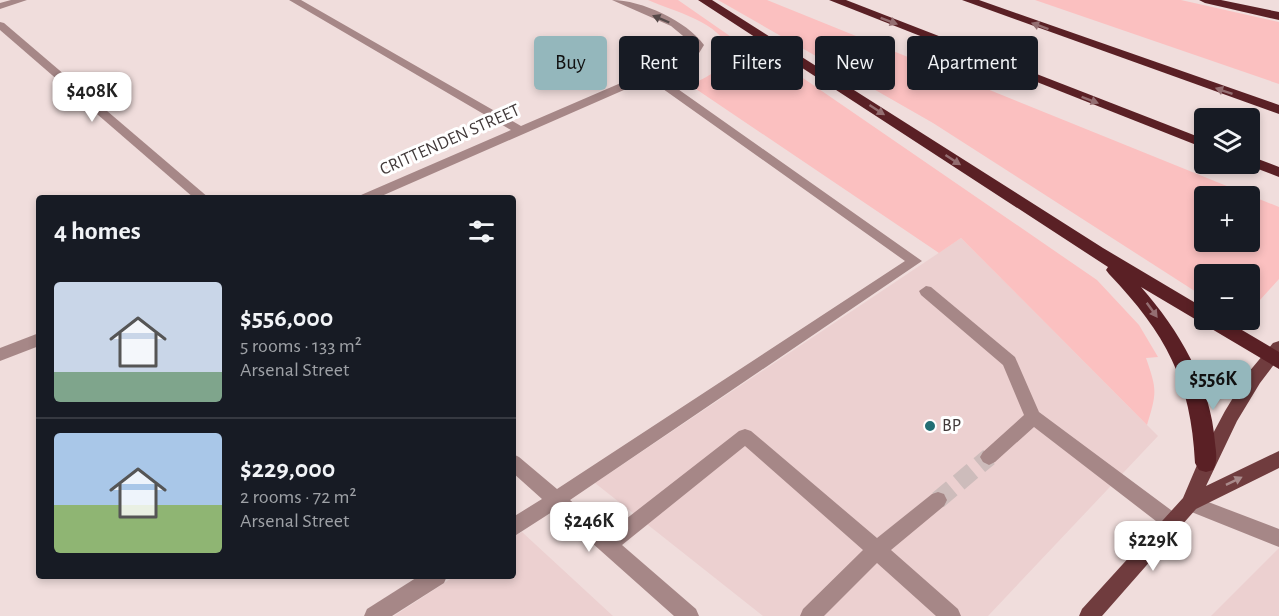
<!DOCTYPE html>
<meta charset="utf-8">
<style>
body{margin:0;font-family:"Alegreya Sans",sans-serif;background:#20242c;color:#f1f3f6;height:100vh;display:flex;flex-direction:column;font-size:22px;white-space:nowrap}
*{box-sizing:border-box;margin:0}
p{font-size:20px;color:#9ea1a6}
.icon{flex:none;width:33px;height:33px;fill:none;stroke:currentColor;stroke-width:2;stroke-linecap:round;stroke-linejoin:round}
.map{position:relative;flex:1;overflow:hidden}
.side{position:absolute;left:36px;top:195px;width:480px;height:384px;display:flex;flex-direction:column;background:#171b24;border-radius:6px;box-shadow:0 3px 9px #0003}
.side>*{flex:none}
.top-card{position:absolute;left:534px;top:36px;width:570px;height:54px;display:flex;gap:12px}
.fabs{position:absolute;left:1194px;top:108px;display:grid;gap:12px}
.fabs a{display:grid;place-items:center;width:66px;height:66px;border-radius:6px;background:#171b24;box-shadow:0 3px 9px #0003;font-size:30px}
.price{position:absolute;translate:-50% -51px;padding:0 14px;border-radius:12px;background:#fff;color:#222;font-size:20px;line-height:39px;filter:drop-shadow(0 2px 3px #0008)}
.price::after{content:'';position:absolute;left:50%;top:36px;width:18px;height:14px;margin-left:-9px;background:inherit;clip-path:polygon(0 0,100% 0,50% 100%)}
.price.selected{background:#94b7bc;color:#111}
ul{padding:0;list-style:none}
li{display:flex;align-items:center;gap:18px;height:150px;padding:0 18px}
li+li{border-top:2px solid #363941}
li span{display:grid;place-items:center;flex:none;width:168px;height:120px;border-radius:6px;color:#555}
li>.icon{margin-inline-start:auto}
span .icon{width:72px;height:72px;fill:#fffc;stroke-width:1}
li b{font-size:26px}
h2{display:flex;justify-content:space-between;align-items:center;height:72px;padding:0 18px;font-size:26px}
.pill{padding:0 21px;border-radius:6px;background:#171b24;box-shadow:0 3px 9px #0003;font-size:21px;line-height:54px}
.pill.selected{background:#94b7bc;color:#111}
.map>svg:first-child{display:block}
.built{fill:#ecd0d0}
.green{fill:#fbc0c0;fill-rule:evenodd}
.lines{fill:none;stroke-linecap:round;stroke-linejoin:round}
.minor-tunnel{stroke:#cdbcbb;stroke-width:18;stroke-dasharray:18 9;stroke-linecap:butt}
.minor{fill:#a68787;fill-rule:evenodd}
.major{fill:#703c3e;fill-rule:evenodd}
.highway{fill:#5a2025;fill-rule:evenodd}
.oneway{fill:#554949}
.oneway2{fill:#946e71}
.oneway3{fill:#a98a8b}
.poi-dot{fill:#236e74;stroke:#fff;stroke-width:2}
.labels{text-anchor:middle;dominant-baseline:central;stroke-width:6;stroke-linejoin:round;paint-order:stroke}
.street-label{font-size:18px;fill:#413939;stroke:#fff}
.poi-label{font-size:18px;fill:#413939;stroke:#fff;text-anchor:start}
</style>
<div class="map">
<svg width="1279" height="616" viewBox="0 0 1279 616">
<rect width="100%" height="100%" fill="#f0dddc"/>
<g class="built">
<polygon points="961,238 1158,436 988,616 763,616 595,483"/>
<polygon points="522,532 613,616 394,616 455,576 513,576 513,537"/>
<polygon points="1279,548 1279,616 1211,616"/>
</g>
<g class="green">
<path d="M 648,0 L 678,0 L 763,59 L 777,61 L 784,65 L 1097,280 L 1139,325 L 1158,357 L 1146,358 C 1157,390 1157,392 1147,425 L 961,238 L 939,253 L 690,85 C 709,76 721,71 730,52 C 721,22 675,12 648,0 Z"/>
<path d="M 718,0 L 767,0 L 1279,207 L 1279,279 L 1250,311 L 1250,274 L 1204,274 L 1204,297 L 933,123 ZM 1204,196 L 1250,196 L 1250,242 L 1204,242 Z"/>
<polygon points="1035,0 1181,0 1279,22 1279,84"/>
</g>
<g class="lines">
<polyline class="minor-tunnel" points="938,500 989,457"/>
<g class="minor">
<polygon points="11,0 27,0 0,9 0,3"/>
<path d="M 289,0 L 301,0 L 521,126 L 688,54 L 694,45 L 671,26 L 612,0 C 641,0 687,21 704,45 L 696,58 L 658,75 L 922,261 L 570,500 L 608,533 L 739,431 L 745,429 L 751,431 L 877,538 L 932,494 L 938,492 L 944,494 L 947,500 L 944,506 L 891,550 L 958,609 L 961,616 L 936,616 L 877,563 L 824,616 L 800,616 L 803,609 L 863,550 L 745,446 L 622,545 L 696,609 L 699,616 L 674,616 L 555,510 L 513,537 L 513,517 L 542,499 L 513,473 L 513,454 L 519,457 L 557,489 L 905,261 L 649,79 L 377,198 L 359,198 L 361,195 L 511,130 Z"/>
<polygon points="0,22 4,23 209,198 194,198 0,30"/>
<polygon points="926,286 931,287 1015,357 1039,412 1179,516 1181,522 1179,528 1172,531 1165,528 1034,427 995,462 989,465 983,462 980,457 983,452 1024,415 1003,365 921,295 919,291"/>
<polygon points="39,333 39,346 0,361 0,348"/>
<polygon points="1190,495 1279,529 1279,547 1184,509 1181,503 1184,497"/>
<polygon points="419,576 447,576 444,583 392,616 364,616 367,609"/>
</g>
<polygon class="major" points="1279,341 1279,358 1260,383 1237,421 1206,486 1279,451 1279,468 1196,509 1102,616 1079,616 1082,609 1183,498 1200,458 1225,411 1248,373 1273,343"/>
<g class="highway">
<path d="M 698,0 L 712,0 L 1103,248 L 1204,308 L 1204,320 L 1225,320 L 1279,352 L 1279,369 L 1141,287 C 1179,330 1211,384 1215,443 C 1216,452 1218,461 1213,470 L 1206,472 L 1199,470 L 1195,463 C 1191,380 1166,334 1109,274 L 1106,270 L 1108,267 Z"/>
<polygon points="829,0 846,0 1204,139 1204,148"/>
<polygon points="962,0 979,0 1279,105 1279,114"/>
<polygon points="1199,0 1221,0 1279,12 1279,20 1205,3"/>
<polygon points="1250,156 1279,167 1279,177 1245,164 1250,164"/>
</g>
</g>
<defs><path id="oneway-solid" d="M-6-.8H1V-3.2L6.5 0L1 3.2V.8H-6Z" transform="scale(1.5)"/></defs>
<use class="oneway" href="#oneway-solid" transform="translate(661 19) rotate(-157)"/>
<g class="oneway2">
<use href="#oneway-solid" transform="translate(889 21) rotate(21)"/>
<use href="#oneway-solid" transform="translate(1040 26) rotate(-160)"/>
<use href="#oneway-solid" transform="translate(1224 91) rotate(-161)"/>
<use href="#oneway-solid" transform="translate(1090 100) rotate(21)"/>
<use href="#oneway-solid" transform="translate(877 110) rotate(33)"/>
<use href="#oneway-solid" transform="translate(953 160) rotate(33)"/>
<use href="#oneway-solid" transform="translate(1152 310) rotate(54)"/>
</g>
<use class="oneway3" href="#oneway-solid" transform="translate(1234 481) rotate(-26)"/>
<circle class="poi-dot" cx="930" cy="426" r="6"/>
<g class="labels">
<g class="street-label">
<text transform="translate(450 140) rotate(-24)">CRITTENDEN STREET</text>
</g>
<g class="poi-label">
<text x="942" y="426">BP</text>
</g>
</g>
</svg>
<div class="fabs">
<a><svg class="icon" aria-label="layers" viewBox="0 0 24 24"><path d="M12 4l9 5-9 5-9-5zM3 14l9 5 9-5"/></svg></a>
<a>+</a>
<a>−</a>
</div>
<b class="price" style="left:92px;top:123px">$408K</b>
<b class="price selected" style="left:1213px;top:411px">$556K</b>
<b class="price" style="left:589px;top:553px">$246K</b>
<b class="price" style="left:1153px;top:572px">$229K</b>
<div class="top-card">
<a class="pill selected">Buy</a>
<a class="pill">Rent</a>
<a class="pill">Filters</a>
<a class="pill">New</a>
<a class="pill">Apartment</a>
</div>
<section class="side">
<h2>4 homes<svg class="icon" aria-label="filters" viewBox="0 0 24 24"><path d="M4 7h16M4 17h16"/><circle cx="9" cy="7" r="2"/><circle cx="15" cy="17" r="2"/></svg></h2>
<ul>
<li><span style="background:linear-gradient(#c9d6e8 75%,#7fa58c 0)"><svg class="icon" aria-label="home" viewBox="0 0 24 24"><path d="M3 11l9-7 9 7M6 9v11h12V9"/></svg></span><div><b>$556,000</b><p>5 rooms · 133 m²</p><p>Arsenal Street</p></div></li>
<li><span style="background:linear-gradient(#a9c7e8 60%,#8fb573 0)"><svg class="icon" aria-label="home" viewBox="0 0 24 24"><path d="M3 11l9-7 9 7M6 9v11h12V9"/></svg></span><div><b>$229,000</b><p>2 rooms · 72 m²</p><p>Arsenal Street</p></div></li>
</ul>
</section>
</div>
